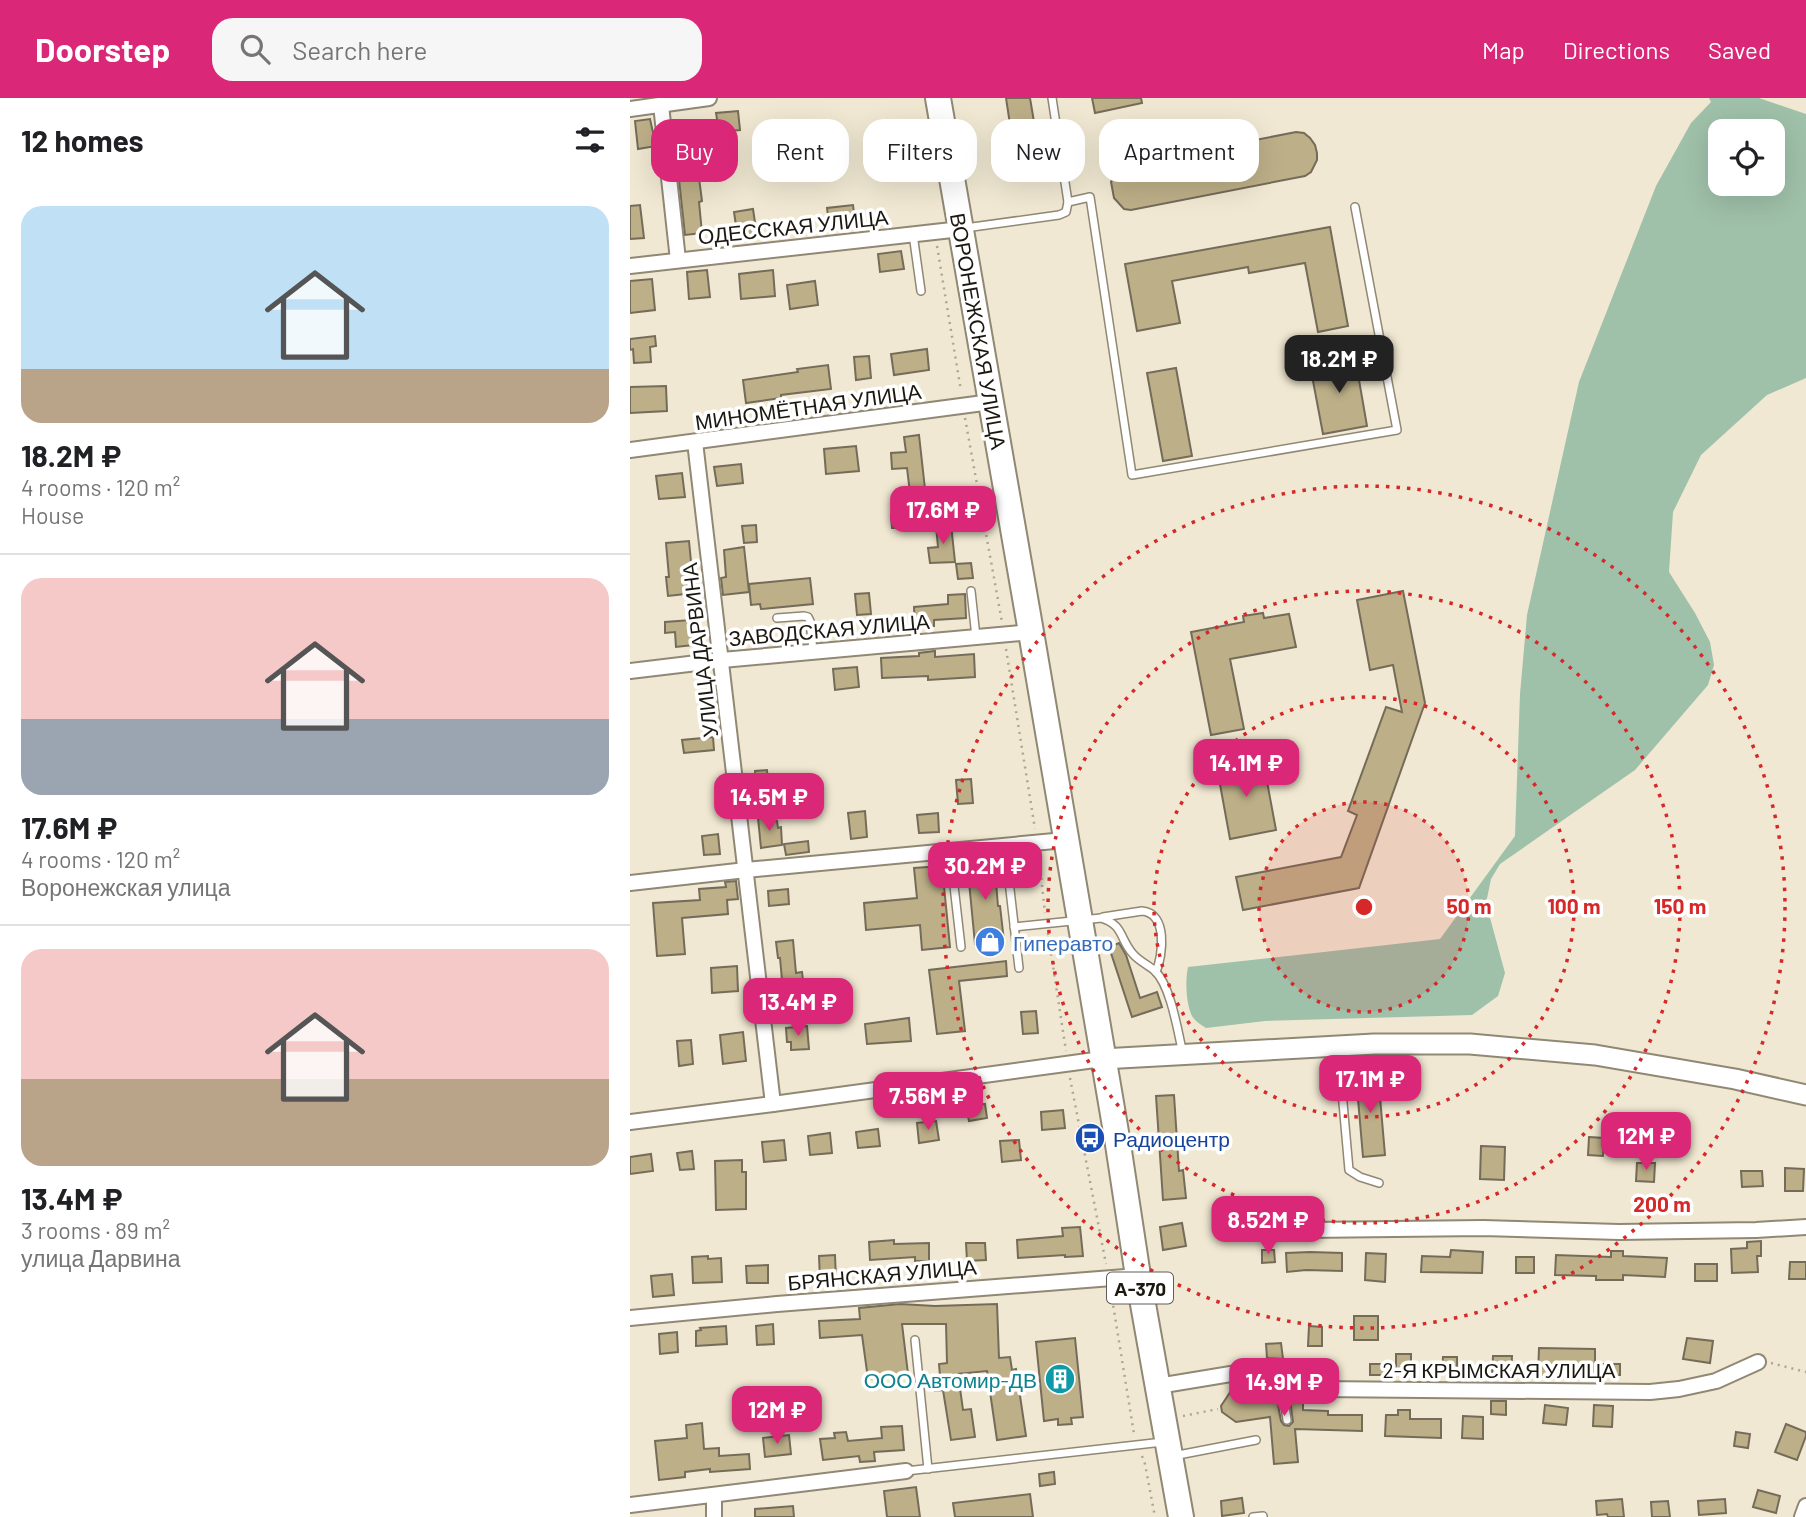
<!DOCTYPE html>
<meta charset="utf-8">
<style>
body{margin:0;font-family:Barlow,sans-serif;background:#f6f6f6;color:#202124;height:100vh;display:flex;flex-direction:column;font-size:26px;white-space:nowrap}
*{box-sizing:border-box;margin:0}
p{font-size:23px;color:#757577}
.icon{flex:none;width:38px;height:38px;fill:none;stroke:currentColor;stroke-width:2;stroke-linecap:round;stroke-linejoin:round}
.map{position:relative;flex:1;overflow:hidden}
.details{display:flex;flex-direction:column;background:#fff;width:630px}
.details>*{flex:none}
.guide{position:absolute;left:21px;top:21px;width:665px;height:63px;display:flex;gap:14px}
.controls{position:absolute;left:1078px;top:21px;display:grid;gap:14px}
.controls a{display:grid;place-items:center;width:77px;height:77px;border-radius:14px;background:#fff;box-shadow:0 7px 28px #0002;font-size:35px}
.price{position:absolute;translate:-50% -60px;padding:0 16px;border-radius:14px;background:#db2777;color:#fff;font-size:23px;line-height:46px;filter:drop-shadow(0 2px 4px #0008)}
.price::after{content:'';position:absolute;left:50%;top:42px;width:21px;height:16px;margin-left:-10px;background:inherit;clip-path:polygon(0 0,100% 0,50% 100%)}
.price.selected{background:#222;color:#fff}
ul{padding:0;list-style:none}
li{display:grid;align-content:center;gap:14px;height:371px;padding:0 21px}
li+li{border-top:2px solid #e0e0e0}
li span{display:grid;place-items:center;height:217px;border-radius:21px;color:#555}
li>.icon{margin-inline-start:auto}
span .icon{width:126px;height:126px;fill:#fffc;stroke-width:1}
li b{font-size:30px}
h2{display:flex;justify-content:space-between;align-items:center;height:84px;padding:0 21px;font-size:30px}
.pill{padding:0 24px;border-radius:21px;background:#fff;box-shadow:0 7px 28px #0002;font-size:24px;line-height:63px}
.pill.selected{background:#db2777;color:#fff}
header{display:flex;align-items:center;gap:42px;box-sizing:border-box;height:98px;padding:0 35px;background:#db2777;color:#fff}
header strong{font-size:33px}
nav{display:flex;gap:38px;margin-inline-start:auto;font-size:24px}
.search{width:490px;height:63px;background:#f6f6f6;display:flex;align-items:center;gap:18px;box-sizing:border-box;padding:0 24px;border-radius:21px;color:#757577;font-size:26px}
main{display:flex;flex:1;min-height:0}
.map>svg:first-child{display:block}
.green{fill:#9fc0a9;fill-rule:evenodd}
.building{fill:#bdaf88;stroke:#746c59;stroke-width:2}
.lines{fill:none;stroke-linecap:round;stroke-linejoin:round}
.lane-casing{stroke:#908874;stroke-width:10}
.street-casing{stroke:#908874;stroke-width:18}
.secondary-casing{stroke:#908874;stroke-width:23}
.highway-casing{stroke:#908874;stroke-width:28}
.path{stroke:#aca694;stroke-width:2.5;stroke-dasharray:2 5;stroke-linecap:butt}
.lane{stroke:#fff;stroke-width:7}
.street{stroke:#fff;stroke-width:14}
.secondary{stroke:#fff;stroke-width:19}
.highway{stroke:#fff;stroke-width:24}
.ring{fill:none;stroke:#d62828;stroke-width:3.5;stroke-dasharray:3.5 7}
.labels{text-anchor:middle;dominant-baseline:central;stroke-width:7;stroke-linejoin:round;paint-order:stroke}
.shield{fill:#fff;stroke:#5f5d58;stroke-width:2}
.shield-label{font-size:19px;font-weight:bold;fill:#1b1810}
.street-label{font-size:21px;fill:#1b1810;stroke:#fff}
.shop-label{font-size:21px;fill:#366cbe;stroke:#fff;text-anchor:start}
.transit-label{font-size:21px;fill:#164399;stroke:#fff;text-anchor:start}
.culture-label{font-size:21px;fill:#0d838f;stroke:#fff;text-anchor:end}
.centre{fill:#d62828;stroke:#fff;stroke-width:3.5}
.ring-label{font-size:21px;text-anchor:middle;font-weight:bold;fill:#d62828;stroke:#fff;stroke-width:7;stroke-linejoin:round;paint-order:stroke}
</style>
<header>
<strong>Doorstep</strong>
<div class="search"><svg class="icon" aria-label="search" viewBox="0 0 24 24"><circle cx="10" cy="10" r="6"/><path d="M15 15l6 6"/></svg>Search here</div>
<nav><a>Map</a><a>Directions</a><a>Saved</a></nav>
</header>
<main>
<section class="details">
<h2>12 homes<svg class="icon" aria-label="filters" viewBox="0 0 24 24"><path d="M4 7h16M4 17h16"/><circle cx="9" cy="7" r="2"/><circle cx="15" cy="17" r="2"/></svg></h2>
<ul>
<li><span style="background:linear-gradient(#bfe0f5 75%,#b9a48a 0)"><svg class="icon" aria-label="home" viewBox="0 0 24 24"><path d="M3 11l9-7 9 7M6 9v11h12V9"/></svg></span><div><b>18.2M ₽</b><p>4 rooms · 120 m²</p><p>House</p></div></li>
<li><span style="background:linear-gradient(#f6c9c9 65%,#9aa5b1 0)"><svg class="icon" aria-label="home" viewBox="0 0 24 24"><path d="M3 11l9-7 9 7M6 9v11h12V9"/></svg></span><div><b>17.6M ₽</b><p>4 rooms · 120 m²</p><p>Воронежская улица</p></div></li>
<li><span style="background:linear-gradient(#f6c9c9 60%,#b9a48a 0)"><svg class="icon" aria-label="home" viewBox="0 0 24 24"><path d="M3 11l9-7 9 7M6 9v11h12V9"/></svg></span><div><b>13.4M ₽</b><p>3 rooms · 89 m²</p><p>улица Дарвина</p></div></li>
</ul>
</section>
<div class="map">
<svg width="1176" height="1419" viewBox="0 0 1176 1419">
<rect width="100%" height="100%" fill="#f0e8d2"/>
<path class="green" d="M 1079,0 L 1129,0 L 1176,16 L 1176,280 L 1137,297 L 1071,357 L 1043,414 L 1039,474 L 1065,515 L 1080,544 L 1084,567 L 1078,587 L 1005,672 L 870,766 L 861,781 L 856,805 L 875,875 L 868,898 L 842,917 L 635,923 L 576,930 C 570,926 565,923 562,918 C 556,905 555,883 558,869 L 810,841 L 885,738 L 890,596 L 897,517 L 949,284 L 1026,88 L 1061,25 L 1081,4 ZM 1090,33 L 1143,33 L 1143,86 L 1090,86 Z"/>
<g class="building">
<polygon points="376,0 400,0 405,30 381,33"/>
<polygon points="462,0 511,0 512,5 465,15"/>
<polygon points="108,13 110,32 89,34 86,15"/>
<polygon points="20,21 26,48 8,51 5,23"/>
<polygon points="62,29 62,32 66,32 72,80 69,80 72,103 69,104 72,135 55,137 44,35 49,34 49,31"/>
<polygon points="666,34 674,35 680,40 685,47 687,55 687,62 681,74 675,78 501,112 494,111 484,100 481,84 487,72 493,68"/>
<polygon points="10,107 14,140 0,141 0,108"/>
<polygon points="223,107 225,123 199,126 197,110"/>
<polygon points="123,111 127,138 108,141 104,114"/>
<polygon points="700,129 718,228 688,234 675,165 619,175 618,169 542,183 550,225 507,233 495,166"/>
<polygon points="271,153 274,171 250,174 248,156"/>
<polygon points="77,172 80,199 59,201 57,174"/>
<polygon points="143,172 145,198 111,201 109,176"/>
<polygon points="22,181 25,212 0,215 0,183"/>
<polygon points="185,183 188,207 160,211 157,187"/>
<polygon points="25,238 26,248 20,249 21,264 4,265 3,251 0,252 0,241"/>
<polygon points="297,251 299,272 264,277 261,256"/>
<polygon points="239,258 241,280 226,282 224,259"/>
<polygon points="725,259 737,328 693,336 680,267"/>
<polygon points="198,267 201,291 151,297 151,300 116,305 113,282 168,274 167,271"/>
<polygon points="546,270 562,358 533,363 517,275"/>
<polygon points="36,288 37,313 0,315 0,289"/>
<polygon points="289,337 298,418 283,420 277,370 262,371 261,355 276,354 274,339"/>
<polygon points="226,348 229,373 196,376 194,351"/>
<polygon points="111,366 113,385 87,388 84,369"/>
<polygon points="52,375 55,399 29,401 26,378"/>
<polygon points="278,416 278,430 262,430 261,417"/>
<polygon points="321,426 325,464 300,465 298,450 308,449 306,428"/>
<polygon points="126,427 127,444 114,445 112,428"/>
<polygon points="59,443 64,495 38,498 36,479 39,479 36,445"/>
<polygon points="114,449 119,494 93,497 91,480 96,479 94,452"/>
<polygon points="341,465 343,480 328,481 326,466"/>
<polygon points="180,480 183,506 131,511 130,506 121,507 119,486"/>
<polygon points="773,493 795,605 729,790 613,812 606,779 711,759 727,717 718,713 756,609 772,614 763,567 740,572 727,502"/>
<polygon points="239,495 241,516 227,517 225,496"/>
<polygon points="335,496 336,520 304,522 304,528 285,529 284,509 318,506 318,497"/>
<polygon points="633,515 634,520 659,516 666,549 600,561 614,631 581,637 561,534 614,524 613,518"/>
<polygon points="61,522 63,547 46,549 45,534 35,535 35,524"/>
<polygon points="305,553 305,559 344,556 345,579 298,582 298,578 252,580 251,560 289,558 289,555"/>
<polygon points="227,569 229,589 205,592 203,571"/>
<polygon points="83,639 84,652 54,655 52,642"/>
<polygon points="633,662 646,732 600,741 587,670"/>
<polygon points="137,672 138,685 126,685 125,673"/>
<polygon points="341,681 343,705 328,706 326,682"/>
<polygon points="235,713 237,739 221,741 218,715"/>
<polygon points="308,715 309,734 289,735 287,717"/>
<polygon points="139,719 139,724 147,723 148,730 151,729 152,747 131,750 128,720"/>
<polygon points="88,736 90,756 74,757 72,738"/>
<polygon points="178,743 179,754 156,757 154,746"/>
<polygon points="364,761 368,808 370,808 374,843 345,846 337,763"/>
<polygon points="312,768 320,849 292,852 290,827 236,832 234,805 287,800 284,770"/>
<polygon points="106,783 108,801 97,802 98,816 52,820 55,856 27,858 23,805 70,802 69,791 96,789 95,784"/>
<polygon points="158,791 159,806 139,808 138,793"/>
<polygon points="163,842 166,875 172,874 174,891 153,893 150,860 148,860 146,844"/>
<polygon points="489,845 496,857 510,900 527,894 532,909 502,919 479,849"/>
<polygon points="376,863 377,878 329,883 335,933 307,936 299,872"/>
<polygon points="107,868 108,893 82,895 81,870"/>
<polygon points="406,913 408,935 393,936 391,914"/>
<polygon points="279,920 281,943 237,946 235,926"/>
<polygon points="177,928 179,951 161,952 161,944 157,944 156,930"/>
<polygon points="113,934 116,963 93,966 90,937"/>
<polygon points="61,942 63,966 49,968 47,943"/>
<polygon points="748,976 755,1057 733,1059 726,978"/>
<polygon points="544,997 549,1073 553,1072 556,1100 533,1102 526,998"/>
<polygon points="355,1006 357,1020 339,1023 336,1009"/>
<polygon points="433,1012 435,1030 412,1032 411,1014"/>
<polygon points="306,1023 309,1042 289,1045 287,1025"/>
<polygon points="248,1031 250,1048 228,1050 226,1034"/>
<polygon points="200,1035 202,1055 180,1057 178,1038"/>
<polygon points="959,1039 974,1040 973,1058 958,1057"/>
<polygon points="154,1042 156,1062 134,1064 132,1044"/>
<polygon points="389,1042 391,1062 372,1064 370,1043"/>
<polygon points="851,1048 875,1049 874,1082 850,1081"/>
<polygon points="62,1053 64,1071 50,1072 47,1055"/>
<polygon points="21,1056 23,1073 0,1076 0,1059"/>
<polygon points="112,1062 112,1074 116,1074 116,1111 86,1112 85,1063"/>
<polygon points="1007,1065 1025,1065 1024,1084 1006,1083"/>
<polygon points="1155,1070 1174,1071 1173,1093 1155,1093"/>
<polygon points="1111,1073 1132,1073 1133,1088 1112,1089"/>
<polygon points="552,1125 556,1148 533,1152 530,1129"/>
<polygon points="450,1129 453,1158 435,1159 435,1157 388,1160 387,1142 433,1138 432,1130"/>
<polygon points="264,1142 264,1146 299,1145 299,1163 285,1163 285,1159 240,1162 239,1144"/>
<polygon points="1131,1143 1131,1158 1127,1158 1128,1174 1102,1175 1101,1151 1117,1150 1117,1144"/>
<polygon points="336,1145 355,1145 356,1162 337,1163"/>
<polygon points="632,1152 644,1152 645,1164 632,1165"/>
<polygon points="821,1152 853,1154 852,1175 791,1174 792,1158 820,1159"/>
<polygon points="981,1153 993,1153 993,1158 1037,1160 1035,1179 993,1177 993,1182 966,1182 966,1178 925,1177 926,1157 981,1159"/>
<polygon points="680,1154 712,1155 712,1173 676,1172 657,1174 656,1155"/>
<polygon points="736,1155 756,1156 755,1184 735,1182"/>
<polygon points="205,1157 206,1181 190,1182 189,1158"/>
<polygon points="78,1158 78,1161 91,1160 92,1184 63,1185 62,1159"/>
<rect x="886" y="1159" width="18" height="16"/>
<polygon points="1160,1164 1176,1164 1176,1181 1159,1181"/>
<rect x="1065" y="1166" width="22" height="17"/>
<polygon points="138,1167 138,1185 117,1185 116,1168"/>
<polygon points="42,1176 44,1197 23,1199 21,1178"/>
<polygon points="270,1206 305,1208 367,1206 369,1260 380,1259 382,1272 386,1271 396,1338 367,1342 357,1273 328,1276 333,1312 341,1311 345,1339 321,1342 313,1292 305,1293 304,1279 310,1278 309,1266 317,1265 316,1226 272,1226 278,1276 238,1281 232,1237 190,1240 189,1223 230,1221 229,1210"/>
<rect x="724" y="1218" width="24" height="24"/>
<polygon points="143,1226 144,1246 127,1247 126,1228"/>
<polygon points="96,1228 97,1246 66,1248 66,1233 71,1232 70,1230"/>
<polygon points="679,1228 692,1229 692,1248 678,1248"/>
<polygon points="47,1234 48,1254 30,1256 29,1236"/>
<polygon points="445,1240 453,1319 441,1320 442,1326 428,1327 428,1321 414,1323 406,1244"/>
<polygon points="1057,1240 1083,1243 1080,1265 1053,1261"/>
<polygon points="651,1245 653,1261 637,1260 636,1246"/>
<polygon points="909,1250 965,1251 965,1266 990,1266 990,1277 908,1278"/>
<rect x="766" y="1256" width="15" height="18"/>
<polygon points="863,1258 882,1258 881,1278 862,1278"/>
<polygon points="813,1259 827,1259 827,1273 812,1272"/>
<rect x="740" y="1266" width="18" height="11"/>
<polygon points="644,1286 651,1323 654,1327 659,1328 663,1324 659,1294 668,1294 673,1297 673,1312 698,1313 698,1317 732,1317 732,1333 665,1331 668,1364 644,1366 640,1319 606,1324 592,1314 591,1308 601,1293"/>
<polygon points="861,1303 876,1303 876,1317 861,1316"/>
<polygon points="915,1307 938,1310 936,1327 913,1325"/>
<polygon points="964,1307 983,1308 982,1329 963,1328"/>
<polygon points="768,1312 780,1312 780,1321 811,1321 811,1340 755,1338 756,1317 768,1317"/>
<polygon points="833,1318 853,1319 853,1341 832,1340"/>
<polygon points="72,1325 74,1351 89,1350 89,1358 119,1356 120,1371 80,1374 80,1371 55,1374 55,1379 29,1382 25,1343 57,1340 56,1327"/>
<polygon points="1156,1326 1176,1334 1176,1338 1167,1362 1145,1354"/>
<polygon points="272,1328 274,1352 244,1354 245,1363 230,1364 229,1358 193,1362 190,1341 205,1340 204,1335 216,1334 218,1343 252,1340 251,1329"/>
<polygon points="1106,1334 1120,1336 1118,1350 1104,1348"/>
<polygon points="159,1337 161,1356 135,1359 133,1340"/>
<polygon points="424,1374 425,1386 410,1388 409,1376"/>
<polygon points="286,1389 290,1419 257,1419 254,1393"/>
<polygon points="1128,1392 1150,1398 1146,1415 1123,1409"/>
<polygon points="400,1396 403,1419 325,1419 323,1405"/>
<polygon points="612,1400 614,1415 592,1418 591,1403"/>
<polygon points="992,1401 994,1419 978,1419 977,1416 967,1417 966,1403"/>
<polygon points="1095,1401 1096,1415 1069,1417 1068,1403"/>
<polygon points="1038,1403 1040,1419 1022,1419 1021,1404"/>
<polygon points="163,1408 164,1419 125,1419 125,1411"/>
</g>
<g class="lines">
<g class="lane-casing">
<g id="lane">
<polyline points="438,104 460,99 502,377 767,332 725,109"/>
<polyline points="335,130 429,117 436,114 438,104 422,0"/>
<polyline points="283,136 291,193"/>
<polyline points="341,493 346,539"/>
<polyline points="147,520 174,518 178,519 180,523 183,553"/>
<polyline points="375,748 389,870"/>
<polyline points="320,753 331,849"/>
<path d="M 473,819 L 512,813 C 538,815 533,857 526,874"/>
<path d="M 384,829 L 471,820 C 494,827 489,840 503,856 C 509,863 518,867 525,873 C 541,888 548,935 553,956"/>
<polyline points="708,949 719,1072 730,1079 749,1085"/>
<polyline points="285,1242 298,1371"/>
<polyline points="650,1274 657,1322"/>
<polyline points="543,1358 626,1342"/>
<polyline points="276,1373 533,1344"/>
<polyline points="623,1419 633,1418"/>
</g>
</g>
<g class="street-casing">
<g id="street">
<polyline points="31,7 48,162"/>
<polyline points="0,11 79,0"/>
<polyline points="0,168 331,131"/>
<polyline points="65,344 143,1006"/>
<polyline points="0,352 361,304"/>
<polyline points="0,573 92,562 401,534"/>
<polyline points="0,785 116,772 435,742"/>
<polyline points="0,1024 143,1006 472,961"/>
<polyline points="677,1132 853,1130 989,1134 1126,1132 1176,1129"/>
<polyline points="0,1220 147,1206 508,1178"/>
<path d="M 528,1288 L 637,1270 C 656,1272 670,1289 689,1291 L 1020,1294 L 1049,1291 L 1086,1283 L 1128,1264"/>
<polyline points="84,1397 84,1419"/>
<polyline points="0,1407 276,1373"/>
<polyline points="1172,1419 1176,1408"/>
</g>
</g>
<g class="secondary-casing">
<polyline id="secondary" points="472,961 744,946 840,946 965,957 1105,981 1176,997"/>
</g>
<g class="highway-casing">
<polyline id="highway" points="308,0 401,534 487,1040 508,1178 551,1419"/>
</g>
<g class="path">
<polyline points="307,148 331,293"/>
<polyline points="335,320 372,524"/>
<polyline points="376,551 405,731"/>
<polyline points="409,759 415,815"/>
<polyline points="418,835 436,953"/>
<polyline points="440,980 476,1166"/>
<polyline points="481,1194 504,1336"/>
<polyline points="1141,1265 1176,1274"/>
<polyline points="553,1318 588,1311"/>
<polyline points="512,1358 515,1366 525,1419"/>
</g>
<use href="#lane" class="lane"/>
<use href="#street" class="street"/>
<use href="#secondary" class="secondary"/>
<use href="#highway" class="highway"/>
</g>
<circle cx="734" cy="809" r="105" fill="#d62828" fill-opacity=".12"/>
<g class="ring">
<circle cx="734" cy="809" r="105"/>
<circle cx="734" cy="809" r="210"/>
<circle cx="734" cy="809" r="316"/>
<circle cx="734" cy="809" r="421"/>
</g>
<defs>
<g id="shop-disc" transform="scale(1.575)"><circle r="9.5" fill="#3f7fe0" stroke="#fff"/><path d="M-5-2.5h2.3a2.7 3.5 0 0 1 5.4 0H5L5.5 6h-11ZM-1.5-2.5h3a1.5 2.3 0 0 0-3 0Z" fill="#fff"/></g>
<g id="bus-disc" transform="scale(1.575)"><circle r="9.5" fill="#1a4fb4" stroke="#fff"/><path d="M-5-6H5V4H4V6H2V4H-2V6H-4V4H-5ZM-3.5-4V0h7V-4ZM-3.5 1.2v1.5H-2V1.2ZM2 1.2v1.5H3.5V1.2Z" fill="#fff"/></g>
<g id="building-disc" transform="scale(1.575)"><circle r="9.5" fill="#0f9aa8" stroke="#fff"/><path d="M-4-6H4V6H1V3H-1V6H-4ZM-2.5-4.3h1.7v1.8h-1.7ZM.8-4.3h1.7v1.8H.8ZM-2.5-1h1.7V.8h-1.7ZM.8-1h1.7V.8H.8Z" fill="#fff"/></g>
</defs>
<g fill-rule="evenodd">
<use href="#shop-disc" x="360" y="844"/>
<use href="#bus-disc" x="460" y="1040"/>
<use href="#building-disc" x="430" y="1281"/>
</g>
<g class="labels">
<rect class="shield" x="477" y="1174.5" width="66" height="31" rx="5"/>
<g class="shield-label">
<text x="510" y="1190">А-370</text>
</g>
<g class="street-label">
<text transform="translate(163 128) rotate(-6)">ОДЕССКАЯ УЛИЦА</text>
<text transform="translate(349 233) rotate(80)">ВОРОНЕЖСКАЯ УЛИЦА</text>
<text transform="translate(178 308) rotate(-8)">МИНОМЁТНАЯ УЛИЦА</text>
<text transform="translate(199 531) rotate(-5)">ЗАВОДСКАЯ УЛИЦА</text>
<text transform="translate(69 552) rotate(-97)">УЛИЦА ДАРВИНА</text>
<text transform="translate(252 1176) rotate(-5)">БРЯНСКАЯ УЛИЦА</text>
<text x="869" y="1271">2-Я КРЫМСКАЯ УЛИЦА</text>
</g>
<g class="shop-label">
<text x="383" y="844">Гиперавто</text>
</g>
<g class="transit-label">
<text x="483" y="1040">Радиоцентр</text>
</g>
<g class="culture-label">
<text x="407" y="1281">ООО Автомир-ДВ</text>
</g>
</g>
<circle cx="734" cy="809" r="10" class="centre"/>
<g class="ring-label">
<text x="839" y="816">50 m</text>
<text x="944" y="816">100 m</text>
<text x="1050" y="816">150 m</text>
<text x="1032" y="1114">200 m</text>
</g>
</svg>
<div class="controls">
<a><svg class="icon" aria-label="locate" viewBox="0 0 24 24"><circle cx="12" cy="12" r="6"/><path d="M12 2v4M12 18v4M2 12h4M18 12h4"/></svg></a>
</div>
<b class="price selected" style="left:709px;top:297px">18.2M ₽</b>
<b class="price" style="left:313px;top:448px">17.6M ₽</b>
<b class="price" style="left:616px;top:701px">14.1M ₽</b>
<b class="price" style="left:139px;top:735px">14.5M ₽</b>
<b class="price" style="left:355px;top:804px">30.2M ₽</b>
<b class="price" style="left:168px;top:940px">13.4M ₽</b>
<b class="price" style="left:740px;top:1017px">17.1M ₽</b>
<b class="price" style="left:298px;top:1034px">7.56M ₽</b>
<b class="price" style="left:1016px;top:1074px">12M ₽</b>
<b class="price" style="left:638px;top:1158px">8.52M ₽</b>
<b class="price" style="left:654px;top:1320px">14.9M ₽</b>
<b class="price" style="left:147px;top:1348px">12M ₽</b>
<div class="guide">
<a class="pill selected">Buy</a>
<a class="pill">Rent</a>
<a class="pill">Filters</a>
<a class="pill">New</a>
<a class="pill">Apartment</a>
</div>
</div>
</main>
